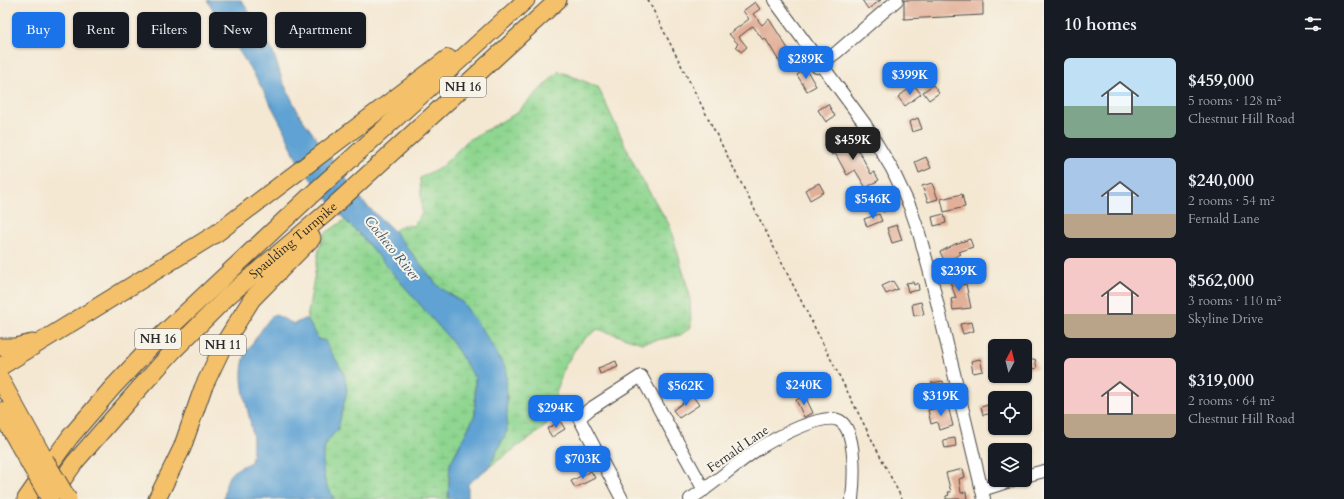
<!DOCTYPE html>
<meta charset="utf-8">
<style>
body{margin:0;font-family:Cardo,serif;background:#242831;color:#f1f3f6;height:100vh;display:flex;flex-direction:column;font-size:15px;white-space:nowrap}
*{box-sizing:border-box;margin:0}
p{font-size:13px;color:#9ea1a6}
.icon{flex:none;width:22px;height:22px;fill:none;stroke:currentColor;stroke-width:2;stroke-linecap:round;stroke-linejoin:round}
.map{position:relative;flex:1;overflow:hidden}
.panel{display:flex;flex-direction:column;background:#171b24;width:300px}
.panel>*{flex:none}
.banner{position:absolute;left:12px;top:12px;width:380px;height:36px;display:flex;gap:8px}
.needle{width:26px;rotate:7deg}
.buttons{position:absolute;left:988px;top:339px;display:grid;gap:8px}
.buttons a{display:grid;place-items:center;width:44px;height:44px;border-radius:6px;background:#171b24;box-shadow:0 1px 3px #0004;font-size:20px}
.price{position:absolute;translate:-50% -34px;padding:0 9px;border-radius:8px;background:#1a73e8;color:#fff;font-size:13px;line-height:26px;filter:drop-shadow(0 1px 2px #0008)}
.price::after{content:'';position:absolute;left:50%;top:24px;width:12px;height:9px;margin-left:-6px;background:inherit;clip-path:polygon(0 0,100% 0,50% 100%)}
.price.selected{background:#222;color:#fff}
ul{padding:0;list-style:none}
li{display:flex;align-items:center;gap:12px;height:100px;padding:0 20px}
li span{display:grid;place-items:center;flex:none;width:112px;height:80px;border-radius:6px;color:#555}
li>.icon{margin-inline-start:auto}
span .icon{width:48px;height:48px;fill:#fffc;stroke-width:1}
li b{font-size:17px}
h2{display:flex;justify-content:space-between;align-items:center;height:48px;padding:0 20px;font-size:17px}
.tag{padding:0 14px;border-radius:6px;background:#171b24;box-shadow:0 1px 3px #0004;font-size:14px;line-height:36px}
.tag.selected{background:#1a73e8;color:#fff}
main{display:flex;flex:1;min-height:0}
.map>svg:first-child{display:block}
.wetland{fill:url(#wetland-marsh);stroke:#5d805e}
.water{fill:#5fa2d3;stroke:#45667f}
.building{fill:#e2b099}
.lines{fill:none;stroke-linecap:round;stroke-linejoin:round}
.minor-casing{stroke:#494744;stroke-width:14}
.highway-casing{stroke:#494744;stroke-width:19}
.path{stroke:#494744;stroke-width:1.5;stroke-dasharray:3 3;stroke-linecap:butt}
.minor{stroke:#fff;stroke-width:12}
.highway{stroke:#f4c16a;stroke-width:17}
.highway-bridge-casing{stroke:#494744;stroke-width:19;stroke-linecap:butt}
.highway-bridge{stroke:#f4c16a;stroke-width:17}
.labels{text-anchor:middle;dominant-baseline:central;stroke-width:4;stroke-linejoin:round;paint-order:stroke}
.shield{fill:#f7f3e8;stroke:#686764;stroke-width:1}
.shield-label{font-size:12px;font-weight:bold;fill:#2b2b2b}
.street-label{font-size:13px;fill:#2b2b2b;stroke:#f7f3e8}
.water-label{font-size:14px;font-style:italic;fill:#3d5566;stroke:#f7f3e8}
</style>
<main>
<div class="map">
<svg width="1044" height="499" viewBox="0 0 1044 499">
<defs>
<pattern id="wetland-marsh" width="20" height="14" patternUnits="userSpaceOnUse"><rect width="20" height="14" fill="#8fd690"/><path d="M1 5h8M5 5V1M11 12h8M15 12V8" fill="none" stroke="#7cb87c"/></pattern>
</defs>
<rect width="100%" height="100%" fill="#f7f3e8"/>
<filter id="ink" filterUnits="userSpaceOnUse"><feTurbulence type="fractalNoise" baseFrequency=".025" numOctaves="2"/><feDisplacementMap in="SourceGraphic" scale="8" xChannelSelector="R" yChannelSelector="G"/><feConvolveMatrix kernelMatrix="1 2 1 2 8 2 1 2 1" color-interpolation-filters="sRGB"/></filter>
<filter id="wash" filterUnits="userSpaceOnUse"><feTurbulence type="fractalNoise" baseFrequency=".012" numOctaves="4" result="noise"/><feDisplacementMap in="SourceGraphic" scale="16" xChannelSelector="R" yChannelSelector="G"/><feGaussianBlur stdDeviation="0.9" result="paint"/><feColorMatrix in="noise" values="0 0 0 0 0 0 0 0 0 0 0 0 0 0 0 0 0 1.4 0 .05"/><feComposite in="paint" operator="in"/></filter>
<g filter="url(#wash)">
<rect width="100%" height="100%" fill="#f4e8d3"/>
<g class="wetland">
<polygon points="559,71 598,87 639,175 670,226 690,296 691,327 681,335 642,343 598,329 584,339 574,351 564,368 546,426 489,467 507,431 463,303 438,286 394,231 403,225 413,226 422,213 420,178 442,166 468,140 515,114"/>
<path d="M 345,220 L 361,236 L 453,343 L 475,378 L 475,415 L 450,464 L 448,499 L 333,499 C 332,492 327,488 325,482 C 322,470 321,455 326,444 C 328,438 334,433 338,429 L 319,340 L 307,319 L 319,249 L 324,234 Z"/>
</g>
<g class="water">
<polygon points="207,0 241,0 262,31 273,52 283,82 300,116 363,202 394,231 438,286 463,303 485,334 506,369 507,404 507,431 489,467 468,484 468,499 448,499 450,464 475,415 475,378 453,343 361,236 345,220 300,166 281,124 258,81"/>
<path d="M 274,314 L 294,324 L 304,319 L 307,319 L 319,340 L 324,340 L 344,373 L 347,390 L 338,429 L 326,443 L 323,454 L 323,470 L 325,483 L 333,496 L 333,499 L 224,499 C 227,473 228,473 251,462 C 260,425 235,394 244,359 C 245,353 251,346 254,341 C 261,331 266,322 274,314 Z"/>
</g>
<g id="blocks">
<g class="building">
<polygon points="862,0 881,0 868,9"/>
<polygon points="904,0 983,0 983,15 904,19"/>
<polygon points="755,2 760,9 753,14 762,25 769,19 794,58 782,66 765,38 763,40 753,26 739,37 747,47 741,52 736,46 738,44 729,34 749,19 743,11"/>
<polygon points="896,67 899,76 888,79 886,70"/>
<polygon points="806,69 816,86 807,91 797,75"/>
<polygon points="914,85 921,94 905,106 898,97"/>
<polygon points="933,85 939,93 929,100 923,92"/>
<polygon points="828,104 835,116 826,122 818,110"/>
<polygon points="918,118 922,129 912,132 909,122"/>
<polygon points="851,137 858,152 859,151 871,174 874,172 879,180 866,188 855,170 847,175 835,153 832,155 829,148"/>
<polygon points="926,157 931,168 919,173 915,162"/>
<polygon points="819,183 824,192 810,200 805,190"/>
<polygon points="932,183 938,199 928,202 922,186"/>
<polygon points="962,194 965,207 944,212 941,199"/>
<polygon points="889,198 893,208 883,212 879,201"/>
<polygon points="879,214 882,221 867,227 864,219"/>
<polygon points="944,214 946,223 934,226 932,217"/>
<polygon points="897,225 902,240 892,243 887,228"/>
<polygon points="970,239 973,247 959,252 961,254 945,262 940,252 955,244"/>
<polygon points="958,270 963,285 966,284 971,308 953,310 951,299 956,298 947,273"/>
<polygon points="893,281 898,289 886,294 882,286"/>
<polygon points="913,282 914,285 918,283 919,290 908,292 906,283"/>
<polygon points="921,302 924,314 914,316 912,304"/>
<polygon points="972,322 974,331 963,334 960,324"/>
<polygon points="980,359 983,371 973,373 971,361"/>
<polygon points="1035,359 1037,368 1025,371 1025,362"/>
<polygon points="616,361 618,367 600,374 598,368"/>
<polygon points="943,381 945,391 932,392 931,383"/>
<polygon points="693,396 699,405 679,418 673,410"/>
<polygon points="805,396 813,413 804,417 796,400"/>
<polygon points="991,404 993,413 983,415 981,407"/>
<polygon points="948,406 953,426 939,430 937,422 931,424 928,410"/>
<polygon points="560,421 565,429 552,437 547,429"/>
<polygon points="955,438 956,446 945,448 943,440"/>
<polygon points="581,446 584,452 562,463 559,458"/>
<polygon points="963,469 965,477 959,479 961,493 966,492 967,499 946,499 946,496 949,495 948,492 951,492 946,473"/>
<polygon points="591,471 595,478 575,488 571,481"/>
</g>
</g>
</g>
<g filter="url(#ink)">
<use href="#blocks" fill-opacity="0" stroke="#494744" stroke-width="1"/>
<g class="lines">
<g class="minor-casing">
<g id="minor">
<polyline points="774,0 865,124 892,169 910,207 919,233 930,273 984,499"/>
<polyline points="817,67 837,52 897,0"/>
<polyline points="1025,476 1044,471"/>
<polyline points="982,490 1013,480"/>
<polyline points="622,499 579,418 590,409 641,376 704,490"/>
<path d="M 690,499 C 715,484 736,463 761,447 C 776,438 824,411 840,421 C 857,432 854,481 852,499"/>
</g>
</g>
<g class="highway-casing">
<g id="highway">
<polyline points="0,347 15,347 32,343"/>
<polyline points="0,367 217,233 448,58"/>
<polyline points="0,379 45,460"/>
<polyline points="0,411 31,466"/>
<path id="s1" d="M 51,496 L 75,462 L 136,392 L 173,351 L 228,296 L 326,213 L 558,0"/>
<polyline points="26,499 51,463 70,437 112,388 161,336 309,197 526,0"/>
<polyline points="157,499 182,448 203,388 225,342 252,299 312,238"/>
</g>
</g>
<polyline class="path" points="648,0 902,499"/>
<use href="#minor" class="minor"/>
<use href="#highway" class="highway"/>
<g class="highway-bridge-casing">
<g id="highway-bridge">
<polyline points="45,460 68,499"/>
<polyline points="31,466 50,499"/>
</g>
</g>
<use href="#highway-bridge" class="highway-bridge"/>
</g>
</g>
<g class="labels">
<g class="shield">
<rect x="440" y="77" width="46" height="20" rx="3"/>
<rect x="135" y="329" width="46" height="20" rx="3"/>
<rect x="200" y="335" width="46" height="20" rx="3"/>
</g>
<g class="shield-label">
<text x="463" y="87">NH 16</text>
<text x="158" y="339">NH 16</text>
<text x="223" y="345">NH 11</text>
</g>
<g class="street-label">
<text stroke="none"><textPath href="#s1" startOffset="353">Spaulding Turnpike</textPath></text>
<text transform="translate(738 449) rotate(-35)">Fernald Lane</text>
</g>
<g class="water-label">
<text transform="translate(392 248) rotate(51)">Cocheco River</text>
</g>
</g>
</svg>
<div class="buttons">
<a><svg class="needle" viewBox="-14 -14 28 28"><path d="M0-13l5 13h-10z" fill="#e53935"/><path d="M0 13l5-13h-10z" fill="#9ea1a6"/></svg></a>
<a><svg class="icon" aria-label="locate" viewBox="0 0 24 24"><circle cx="12" cy="12" r="6"/><path d="M12 2v4M12 18v4M2 12h4M18 12h4"/></svg></a>
<a><svg class="icon" aria-label="layers" viewBox="0 0 24 24"><path d="M12 4l9 5-9 5-9-5zM3 14l9 5 9-5"/></svg></a>
</div>
<b class="price" style="left:806px;top:80px">$289K</b>
<b class="price" style="left:910px;top:96px">$399K</b>
<b class="price selected" style="left:853px;top:161px">$459K</b>
<b class="price" style="left:873px;top:220px">$546K</b>
<b class="price" style="left:959px;top:292px">$239K</b>
<b class="price" style="left:804px;top:406px">$240K</b>
<b class="price" style="left:686px;top:407px">$562K</b>
<b class="price" style="left:941px;top:417px">$319K</b>
<b class="price" style="left:556px;top:429px">$294K</b>
<b class="price" style="left:583px;top:480px">$703K</b>
<div class="banner">
<a class="tag selected">Buy</a>
<a class="tag">Rent</a>
<a class="tag">Filters</a>
<a class="tag">New</a>
<a class="tag">Apartment</a>
</div>
</div>
<section class="panel">
<h2>10 homes<svg class="icon" aria-label="filters" viewBox="0 0 24 24"><path d="M4 7h16M4 17h16"/><circle cx="9" cy="7" r="2"/><circle cx="15" cy="17" r="2"/></svg></h2>
<ul>
<li><span style="background:linear-gradient(#bfe0f5 60%,#7fa58c 0)"><svg class="icon" aria-label="home" viewBox="0 0 24 24"><path d="M3 11l9-7 9 7M6 9v11h12V9"/></svg></span><div><b>$459,000</b><p>5 rooms · 128 m²</p><p>Chestnut Hill Road</p></div></li>
<li><span style="background:linear-gradient(#a9c7e8 70%,#b9a48a 0)"><svg class="icon" aria-label="home" viewBox="0 0 24 24"><path d="M3 11l9-7 9 7M6 9v11h12V9"/></svg></span><div><b>$240,000</b><p>2 rooms · 54 m²</p><p>Fernald Lane</p></div></li>
<li><span style="background:linear-gradient(#f6c9c9 70%,#b9a48a 0)"><svg class="icon" aria-label="home" viewBox="0 0 24 24"><path d="M3 11l9-7 9 7M6 9v11h12V9"/></svg></span><div><b>$562,000</b><p>3 rooms · 110 m²</p><p>Skyline Drive</p></div></li>
<li><span style="background:linear-gradient(#f6c9c9 70%,#b9a48a 0)"><svg class="icon" aria-label="home" viewBox="0 0 24 24"><path d="M3 11l9-7 9 7M6 9v11h12V9"/></svg></span><div><b>$319,000</b><p>2 rooms · 64 m²</p><p>Chestnut Hill Road</p></div></li>
</ul>
</section>
</main>
